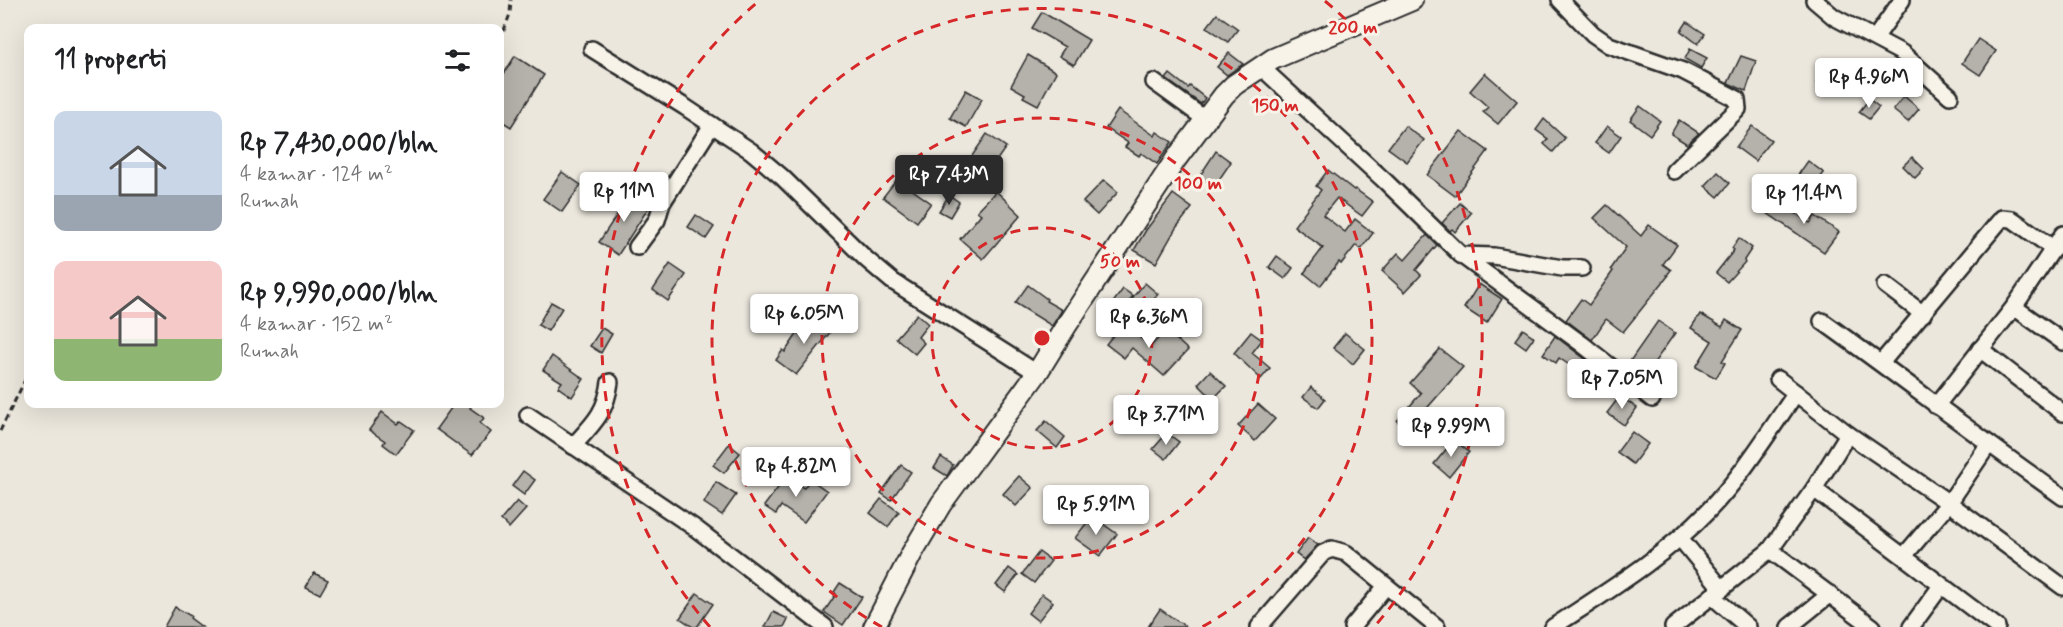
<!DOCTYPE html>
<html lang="id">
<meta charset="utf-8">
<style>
body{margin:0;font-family:Mynerve,sans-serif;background:#f2f2f2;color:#202124;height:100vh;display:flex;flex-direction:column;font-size:22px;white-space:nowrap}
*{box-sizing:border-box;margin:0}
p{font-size:20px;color:#757577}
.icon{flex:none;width:33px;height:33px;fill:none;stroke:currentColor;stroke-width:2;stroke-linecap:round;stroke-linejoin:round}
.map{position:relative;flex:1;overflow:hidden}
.sheet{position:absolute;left:24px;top:24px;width:480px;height:384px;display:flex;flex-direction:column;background:#fff;border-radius:12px;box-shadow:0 6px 24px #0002}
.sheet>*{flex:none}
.price{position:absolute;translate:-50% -51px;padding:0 14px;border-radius:6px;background:#fff;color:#222;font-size:20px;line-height:39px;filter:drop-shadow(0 2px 3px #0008)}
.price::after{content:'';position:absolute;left:50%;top:36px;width:18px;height:14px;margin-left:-9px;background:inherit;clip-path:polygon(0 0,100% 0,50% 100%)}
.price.on{background:#2b2b2b;color:#fff}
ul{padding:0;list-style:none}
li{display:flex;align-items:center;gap:18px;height:150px;padding:0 30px}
li span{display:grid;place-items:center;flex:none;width:168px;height:120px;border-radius:12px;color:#555}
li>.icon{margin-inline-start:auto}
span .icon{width:72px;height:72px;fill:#fffc;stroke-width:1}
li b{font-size:26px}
h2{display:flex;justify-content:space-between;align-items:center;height:72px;padding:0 30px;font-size:26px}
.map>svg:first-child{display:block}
.building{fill:#b5b2ab;stroke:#2b2b2b;stroke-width:1.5}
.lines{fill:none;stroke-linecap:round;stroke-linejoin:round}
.minor-casing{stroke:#2b2b2b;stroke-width:20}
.tertiary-casing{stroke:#2b2b2b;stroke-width:24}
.path{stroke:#2b2b2b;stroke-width:3;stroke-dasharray:6 4.5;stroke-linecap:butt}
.minor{stroke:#f7f3e8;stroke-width:15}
.tertiary{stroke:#f7f3e8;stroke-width:20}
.ring{fill:none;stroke:#d62828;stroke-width:3;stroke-dasharray:10 8}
.centre{fill:#d62828;stroke:#f7f3e8;stroke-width:3}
.ring-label{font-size:18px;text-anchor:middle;font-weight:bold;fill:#d62828;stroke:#f7f3e8;stroke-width:6;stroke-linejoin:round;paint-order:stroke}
</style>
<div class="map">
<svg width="2063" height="627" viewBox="0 0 2063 627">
<rect width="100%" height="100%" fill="#ebe7dd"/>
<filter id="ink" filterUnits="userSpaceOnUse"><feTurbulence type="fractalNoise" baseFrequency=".0167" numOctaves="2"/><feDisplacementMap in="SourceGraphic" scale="12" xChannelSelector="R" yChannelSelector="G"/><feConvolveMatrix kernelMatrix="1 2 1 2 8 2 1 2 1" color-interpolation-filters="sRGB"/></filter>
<g filter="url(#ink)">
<g class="building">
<polygon points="1042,12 1089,40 1074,65 1059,56 1065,47 1032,28"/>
<polygon points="1217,14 1238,29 1228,42 1207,27"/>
<polygon points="1687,22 1705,34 1698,44 1681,31"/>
<polygon points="1978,39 1996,51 1980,75 1962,63"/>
<polygon points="1690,49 1707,58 1701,68 1685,59"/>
<polygon points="1229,53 1243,64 1227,75 1217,67"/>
<polygon points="1028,55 1056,72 1038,105 1023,97 1025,94 1011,86"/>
<polygon points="515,56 544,75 511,127 500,120 500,80"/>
<polygon points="1741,56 1756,61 1746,91 1728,83"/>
<polygon points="1831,64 1844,74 1829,93 1816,83"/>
<polygon points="1485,73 1517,101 1498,124 1483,112 1488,107 1470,91"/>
<polygon points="1170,74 1188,88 1190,86 1205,98 1201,104 1166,79"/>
<polygon points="966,90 982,99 966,127 950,118"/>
<polygon points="1904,96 1919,109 1908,122 1893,110"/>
<polygon points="1869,99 1879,107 1869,119 1859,112"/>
<polygon points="1640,106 1660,121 1650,135 1630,120"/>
<polygon points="1118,110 1155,136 1157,132 1172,142 1157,164 1141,153 1139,156 1125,147 1128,143 1106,128"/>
<polygon points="1544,119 1565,138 1553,152 1544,144 1548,139 1536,130"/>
<polygon points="1679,120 1699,133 1687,144 1671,134"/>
<polygon points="1405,126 1424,140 1407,162 1388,148"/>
<polygon points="1607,126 1621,136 1609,153 1595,143"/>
<polygon points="1752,126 1771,140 1755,161 1736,147"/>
<polygon points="1461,131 1488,151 1455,196 1427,175"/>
<polygon points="987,134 1006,147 981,183 963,169"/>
<polygon points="1216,151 1231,162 1214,187 1199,177"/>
<polygon points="1912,157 1924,169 1915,178 1903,166"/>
<polygon points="1808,161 1824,173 1814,186 1798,175"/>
<polygon points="1328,170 1354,190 1355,189 1373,202 1362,216 1337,198 1323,215 1345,232 1355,219 1373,233 1361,249 1356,245 1341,264 1339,262 1320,286 1304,273 1323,248 1294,226 1321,190 1316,186"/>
<polygon points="562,172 581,185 562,212 543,199"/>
<polygon points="1718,172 1730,183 1718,197 1705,186"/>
<polygon points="897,179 931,203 917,222 883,197"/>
<polygon points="1104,180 1118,192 1097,215 1083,202"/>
<polygon points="624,191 649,207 618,255 599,242 622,207 616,203"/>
<polygon points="996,191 1021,215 983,259 960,239 981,214 977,211"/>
<polygon points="1173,194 1192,208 1176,228 1156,263 1134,250 1146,230"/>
<polygon points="949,195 959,202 950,217 939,211"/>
<polygon points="1779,196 1794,207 1792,211 1810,223 1815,216 1839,232 1824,252 1767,213"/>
<polygon points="1460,203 1471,213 1455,232 1452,229 1450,231 1442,223"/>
<polygon points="1607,205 1641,236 1649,225 1677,245 1663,264 1671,270 1667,275 1668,276 1623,332 1606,319 1592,340 1566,320 1581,299 1589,305 1613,271 1611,269 1626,247 1594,218"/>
<polygon points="696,215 714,227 706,239 688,227"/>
<polygon points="1427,235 1437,245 1416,270 1421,275 1405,292 1382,271 1398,253 1405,260"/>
<polygon points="1739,238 1752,248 1744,260 1745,262 1727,282 1716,273 1734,250 1732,248"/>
<polygon points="1277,256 1293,268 1285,279 1269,267"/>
<polygon points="670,264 686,275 668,301 653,290"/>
<polygon points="1145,283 1158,294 1146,309 1132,298"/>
<polygon points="1479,284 1502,299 1487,323 1464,308"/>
<polygon points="1028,285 1047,299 1046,301 1062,310 1052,326 1015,303"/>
<polygon points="1123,289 1133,296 1118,315 1109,308"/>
<polygon points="551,302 562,308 548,331 538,325"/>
<polygon points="917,314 928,324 918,337 924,343 915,354 896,338"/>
<polygon points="1700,314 1722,327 1726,320 1742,330 1722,361 1725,363 1716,378 1696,367 1712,341 1691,328"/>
<polygon points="810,315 832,330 796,375 776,360 783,350 785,352"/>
<polygon points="1658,321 1675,333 1647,373 1630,361"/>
<polygon points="1122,324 1151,346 1166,330 1188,350 1164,376 1132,348 1124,358 1106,344"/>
<polygon points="602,328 612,334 601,353 590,346"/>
<polygon points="1523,329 1534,337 1526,348 1515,340"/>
<polygon points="1251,332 1262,340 1252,353 1270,368 1261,379 1234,353"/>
<polygon points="1345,333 1365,349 1353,364 1333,348"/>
<polygon points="1555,336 1589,362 1581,373 1559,358 1556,363 1543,354"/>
<polygon points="1440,349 1463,367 1422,414 1431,422 1415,442 1405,433 1408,430 1397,421 1421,393 1410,383"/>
<polygon points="552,356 584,379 572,397 558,387 562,382 543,370"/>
<polygon points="1210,371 1226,386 1213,399 1198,384"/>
<polygon points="1311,387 1325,399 1318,408 1303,397"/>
<polygon points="1620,396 1637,408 1624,425 1607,413"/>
<polygon points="454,404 473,404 470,408 484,418 480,423 491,432 472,455 436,429"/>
<polygon points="1258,404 1275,419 1255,441 1238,426"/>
<polygon points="382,412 398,424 401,421 414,430 396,454 383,444 385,441 369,430"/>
<polygon points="1046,421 1065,437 1057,448 1037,431"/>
<polygon points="1632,432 1648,444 1633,464 1617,452"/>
<polygon points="1167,433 1179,442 1166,459 1153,449"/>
<polygon points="1454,440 1469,452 1449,477 1434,464"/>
<polygon points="729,444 740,453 724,473 713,465"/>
<polygon points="941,457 953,465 947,476 934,468"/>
<polygon points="901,465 911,472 891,500 881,493"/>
<polygon points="523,471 535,480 524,495 512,486"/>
<polygon points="787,476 802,487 804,488 810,479 827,491 804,522 781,506 776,514 764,506"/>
<polygon points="1019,476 1033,488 1016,506 1003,494"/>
<polygon points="716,482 736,495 722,515 704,503"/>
<polygon points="881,499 899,512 888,527 870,513"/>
<polygon points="517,501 526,509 509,528 501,520"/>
<polygon points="1092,516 1117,534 1100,556 1075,538"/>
<polygon points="1308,538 1318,545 1304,560 1296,554"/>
<polygon points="1039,552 1051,561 1034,583 1022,574"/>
<polygon points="1009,568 1018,575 1005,592 996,585"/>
<polygon points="314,573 328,580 320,594 306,587"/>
<polygon points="840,583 862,597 843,625 824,612 836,594 834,592"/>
<polygon points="697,593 713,604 697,627 693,627 680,618"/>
<polygon points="1042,594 1053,602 1038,621 1028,613"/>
<polygon points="175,607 191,616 190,618 202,627 164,627"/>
<polygon points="1160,609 1186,627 1148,627"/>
<polygon points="773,612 788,619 784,627 765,627"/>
</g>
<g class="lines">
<g class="minor-casing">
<g id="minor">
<polyline points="1560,0 1593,34 1609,45 1683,71 1737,99 1738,109 1674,171"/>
<polyline points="1814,0 1834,17 1902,53 1950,96"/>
<polyline points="1875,38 1902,0"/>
<polyline points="592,49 685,107 751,151 782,177 866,259 892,281 1037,373"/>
<polyline points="1260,66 1386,182 1461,255 1582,344 1652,399"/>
<polyline points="1154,82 1205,119"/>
<polyline points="637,247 657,220 662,203 712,125"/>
<polyline points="1461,255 1494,256 1562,268 1582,268"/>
<polyline points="1885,285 1923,314"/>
<polyline points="2014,307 2063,342"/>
<path d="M 1822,321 C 1903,379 1982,440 2063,497"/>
<polyline points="1980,349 2063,413"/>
<polyline points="1881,363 2002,218 2012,219 2053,248"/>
<polyline points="1778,379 1848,434 1949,503 2063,587"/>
<polyline points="1936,406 2014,307 2063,234"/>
<polyline points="528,415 695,528 825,627"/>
<path d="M 573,446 C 593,424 606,413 610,382"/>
<polyline points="1814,489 1997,627"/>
<polyline points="1680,538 1722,589"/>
<polyline points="1770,550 1873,627"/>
<polyline points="1904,556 1949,503 1988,445"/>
<polyline points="1712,596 1748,627"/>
<polyline points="1259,627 1323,553 1332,549 1346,553 1437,627"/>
<polyline points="1352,627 1386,586"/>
<path d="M 1553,627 C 1606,592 1663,558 1708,511 C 1742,476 1768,433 1796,393"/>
<polyline points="1673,627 1770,550 1814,489 1848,434"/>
<polyline points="1789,627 1830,594"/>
<polyline points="1911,627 1941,586"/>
</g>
</g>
<g class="tertiary-casing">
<polyline id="tertiary" points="874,627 912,553 941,504 1037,373 1066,326 1176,159 1224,95 1234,85 1273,59 1412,0"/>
</g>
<g class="path">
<polyline points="500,41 510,14 511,0"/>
<polyline points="0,431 28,374"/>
</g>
<use href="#minor" class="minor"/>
<use href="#tertiary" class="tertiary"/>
</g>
</g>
<g class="ring">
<circle cx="1042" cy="338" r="110"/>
<circle cx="1042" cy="338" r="220"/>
<path d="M882 627A330 330 0 1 1 1202 627"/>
<path d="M710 627A440 440 0 0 1 759 1M1325 1A440 440 0 0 1 1374 627"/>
</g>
<circle cx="1042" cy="338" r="9" class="centre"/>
<g class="ring-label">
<text x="1353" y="33">200 m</text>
<text x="1275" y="111">150 m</text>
<text x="1198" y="189">100 m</text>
<text x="1120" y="267">50 m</text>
</g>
</svg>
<b class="price" style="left:1869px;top:109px">Rp 4.96M</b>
<b class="price on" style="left:949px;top:206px">Rp 7.43M</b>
<b class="price" style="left:624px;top:223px">Rp 11M</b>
<b class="price" style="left:1804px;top:225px">Rp 11.4M</b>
<b class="price" style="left:804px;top:345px">Rp 6.05M</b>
<b class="price" style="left:1149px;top:349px">Rp 6.36M</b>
<b class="price" style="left:1622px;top:410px">Rp 7.05M</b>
<b class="price" style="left:1166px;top:446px">Rp 3.71M</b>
<b class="price" style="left:1451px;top:458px">Rp 9.99M</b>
<b class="price" style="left:796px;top:498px">Rp 4.82M</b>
<b class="price" style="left:1096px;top:536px">Rp 5.91M</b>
<section class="sheet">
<h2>11 properti<svg class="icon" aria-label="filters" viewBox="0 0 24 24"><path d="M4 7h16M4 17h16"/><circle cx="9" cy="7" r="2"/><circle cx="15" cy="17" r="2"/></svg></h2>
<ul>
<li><span style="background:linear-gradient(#c9d6e8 70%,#9aa5b1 0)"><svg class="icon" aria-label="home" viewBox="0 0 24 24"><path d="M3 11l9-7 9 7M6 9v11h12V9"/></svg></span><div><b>Rp 7,430,000/bln</b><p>4 kamar · 124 m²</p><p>Rumah</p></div></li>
<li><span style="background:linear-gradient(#f6c9c9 65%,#8fb573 0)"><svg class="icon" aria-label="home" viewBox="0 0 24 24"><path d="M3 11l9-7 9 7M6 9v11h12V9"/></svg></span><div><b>Rp 9,990,000/bln</b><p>4 kamar · 152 m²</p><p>Rumah</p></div></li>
</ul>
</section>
</div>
